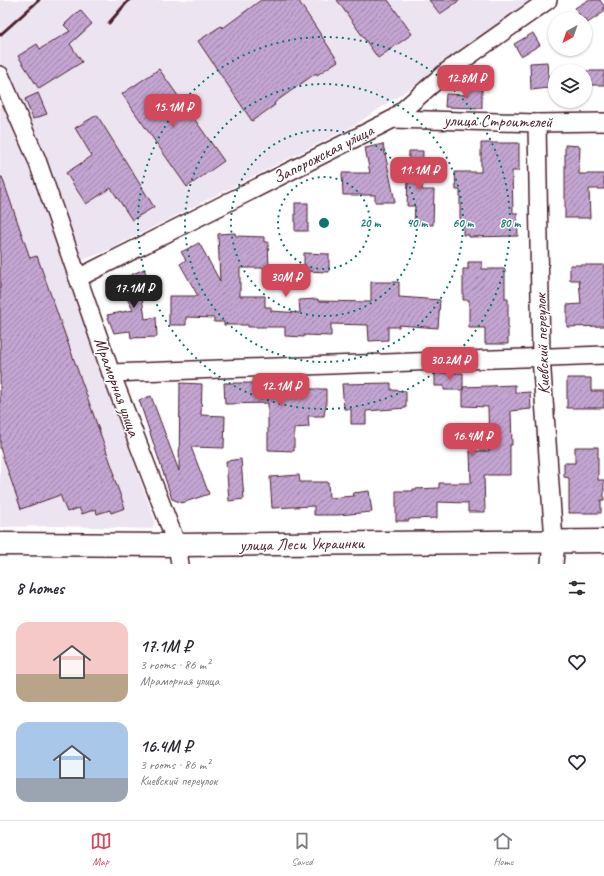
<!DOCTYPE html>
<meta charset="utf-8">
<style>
body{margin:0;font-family:Caveat,sans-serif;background:#f2f2f3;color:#2b2b33;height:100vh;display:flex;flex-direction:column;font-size:15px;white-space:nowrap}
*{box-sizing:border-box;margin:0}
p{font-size:13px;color:#7c7c81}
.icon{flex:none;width:22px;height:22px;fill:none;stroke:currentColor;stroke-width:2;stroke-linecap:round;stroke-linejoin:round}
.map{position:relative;height:564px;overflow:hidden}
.sheet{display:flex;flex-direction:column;background:#fff;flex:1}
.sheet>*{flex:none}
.needle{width:26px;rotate:220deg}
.tools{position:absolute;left:548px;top:12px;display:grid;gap:8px}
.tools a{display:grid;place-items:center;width:44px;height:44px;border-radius:50%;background:#fff;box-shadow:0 1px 3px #0004;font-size:20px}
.price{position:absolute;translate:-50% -34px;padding:0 9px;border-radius:8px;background:#d1495b;color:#fff;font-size:13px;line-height:26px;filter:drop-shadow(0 1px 2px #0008)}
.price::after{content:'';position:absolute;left:50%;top:24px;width:12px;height:9px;margin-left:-6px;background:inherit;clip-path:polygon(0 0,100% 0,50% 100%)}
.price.current{background:#222;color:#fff}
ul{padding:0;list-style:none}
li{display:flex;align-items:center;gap:12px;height:100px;padding:0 16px}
li span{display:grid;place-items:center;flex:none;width:112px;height:80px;border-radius:12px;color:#555}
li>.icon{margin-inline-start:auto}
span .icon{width:48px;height:48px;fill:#fffc;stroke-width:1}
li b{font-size:17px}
h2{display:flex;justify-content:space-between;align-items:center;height:48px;padding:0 16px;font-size:17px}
.menu{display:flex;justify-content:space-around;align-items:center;height:56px;border-top:1px solid #e1e1e2;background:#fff;font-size:11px;color:#7c7c81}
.menu a{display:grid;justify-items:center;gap:2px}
.menu .current{color:#d1495b}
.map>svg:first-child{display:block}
.built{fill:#ede4f1}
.building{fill:url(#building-hatch);stroke:#4a1f2b}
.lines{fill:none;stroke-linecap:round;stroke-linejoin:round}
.minor-casing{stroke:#4a1f2b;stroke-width:20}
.tertiary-casing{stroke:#4a1f2b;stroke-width:24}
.secondary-casing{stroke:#4a1f2b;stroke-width:25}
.minor{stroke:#fff;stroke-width:17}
.tertiary{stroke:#fff;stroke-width:21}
.secondary{stroke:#fff;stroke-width:22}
.rail{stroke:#4a1f2b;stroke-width:3}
.ring{fill:none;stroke:#0f766e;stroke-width:2;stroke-dasharray:2 4}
.labels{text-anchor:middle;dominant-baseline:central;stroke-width:3;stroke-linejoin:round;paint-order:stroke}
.street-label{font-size:17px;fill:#4a1f2b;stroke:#fff}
.centre{fill:#0f766e;stroke:#fff;stroke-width:2}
.ring-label{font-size:12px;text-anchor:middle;font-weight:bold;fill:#0f766e;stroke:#fff;stroke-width:3;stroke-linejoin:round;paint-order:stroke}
</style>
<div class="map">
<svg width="604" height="564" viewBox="0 0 604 564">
<defs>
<pattern id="building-hatch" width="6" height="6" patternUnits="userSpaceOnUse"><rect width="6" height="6" fill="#c3a5d1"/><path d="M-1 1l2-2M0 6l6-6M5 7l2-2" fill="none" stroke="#a086aa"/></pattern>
</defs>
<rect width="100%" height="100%" fill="#fff"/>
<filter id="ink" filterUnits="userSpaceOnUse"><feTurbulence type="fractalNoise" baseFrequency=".025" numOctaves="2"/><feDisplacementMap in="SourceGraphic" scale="8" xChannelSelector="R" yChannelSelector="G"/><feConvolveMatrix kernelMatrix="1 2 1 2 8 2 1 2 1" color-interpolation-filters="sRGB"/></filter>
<g filter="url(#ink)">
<polygon class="built" points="0,0 536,0 427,77 355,125 106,251 64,268 155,521 152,529 59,526 0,527"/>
<g class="building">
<polygon points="261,0 298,0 338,61 317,75 316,73 274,103 275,105 252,121 198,41 221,26 223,28"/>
<polygon points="337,0 388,0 412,34 378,58"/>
<polygon points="429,0 460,0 440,14"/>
<polygon points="588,0 600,0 604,6 604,12 586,24 585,19 582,19 575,8"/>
<polygon points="80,10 92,24 70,44 82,62 39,89 18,56 37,44 40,49 70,31 64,25"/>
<polygon points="533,33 540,45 521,56 514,44"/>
<polygon points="547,62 549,88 531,90 530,63"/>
<polygon points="159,69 224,161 187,187 122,94"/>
<rect x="586" y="71" width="18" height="14"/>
<polygon points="468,85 482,85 482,108 445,107 446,94 468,95"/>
<polygon points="38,93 47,114 33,119 25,99"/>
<polygon points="97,115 154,207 132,220 111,188 86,204 66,173 92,156 75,128"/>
<polygon points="481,143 519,143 519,171 512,171 513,213 517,213 518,236 469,237 469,235 463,235 463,222 460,222 460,190 456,190 455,172 481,172"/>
<polygon points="383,144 395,202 375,202 375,195 343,195 342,173 370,173 365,148"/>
<polygon points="565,145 580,146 579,174 604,174 604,189 589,189 590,218 565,218"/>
<polygon points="409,151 423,151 422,190 434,190 433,225 414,224 415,206 407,206"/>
<polygon points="0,177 2,177 30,258 37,256 115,475 113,475 125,508 111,513 110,510 97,514 96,509 82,514 79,508 67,512 60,495 21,509 0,448"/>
<rect x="295" y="203" width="13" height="28"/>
<polygon points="235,233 236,236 264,237 264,242 268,242 269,268 240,268 240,296 265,296 265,307 271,307 271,311 300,313 299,300 318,299 318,301 371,302 371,282 399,282 399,297 440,300 438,328 399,325 399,327 388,327 388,340 369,341 368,325 331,324 331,336 304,335 304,337 285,336 285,327 248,327 248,325 224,325 224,322 214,322 214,318 186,317 186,325 169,325 169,296 198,296 180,264 186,260 181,252 199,243 220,281 218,234"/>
<polygon points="304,253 329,254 329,272 304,271"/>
<polygon points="468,262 482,262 482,269 505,269 505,299 508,299 508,344 485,344 485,328 469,328 469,300 463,300 463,269 468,269"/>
<polygon points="570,265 604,265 604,326 567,327 567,305 581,304 579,280 570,280"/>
<polygon points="144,269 151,285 141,290 145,319 156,317 157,337 131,338 130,331 114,333 107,315 133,310 118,281"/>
<polygon points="435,373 463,373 463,390 444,390 444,386 435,386"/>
<polygon points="567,378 591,378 591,391 604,391 604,408 567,408"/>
<polygon points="180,383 202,384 201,415 225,416 224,448 191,447 209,494 182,503 172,499 139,400 151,396 179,471"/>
<polygon points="224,383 308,383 308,389 326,389 326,409 325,409 324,416 308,416 309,427 294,428 294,451 268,450 268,403 225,404"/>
<polygon points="391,383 391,390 406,391 406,408 366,411 366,424 351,424 351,409 344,409 342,384"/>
<polygon points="515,385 515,393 530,392 531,409 511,411 512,445 510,445 510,475 484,475 485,512 468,512 468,503 437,502 437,518 409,519 409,521 396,521 396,491 413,491 413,489 439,488 439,483 471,483 470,451 489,451 488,407 463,406 463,387"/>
<polygon points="575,447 598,447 598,480 604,480 604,500 601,500 601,513 569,513 569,478 564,477 564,463 575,463"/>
<polygon points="241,459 244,499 229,501 226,461"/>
<polygon points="299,475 300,482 328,482 329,498 354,496 353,493 369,491 372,512 338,515 314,515 314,506 272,508 270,477"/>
</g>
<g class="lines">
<g class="minor-casing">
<g id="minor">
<polyline points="0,75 37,160 111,373 177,545 180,564"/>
<polyline points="393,119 537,123 604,122"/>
<polyline points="537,123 541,357 554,541"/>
<polyline points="78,278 393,119 446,72 548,0"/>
<polyline points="111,373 604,355"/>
</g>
</g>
<g class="tertiary-casing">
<polyline id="tertiary" points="552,564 554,541"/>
</g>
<g class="secondary-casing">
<polyline id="secondary" points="0,544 177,545 604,541"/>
</g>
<use href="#minor" class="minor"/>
<use href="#tertiary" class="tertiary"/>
<use href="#secondary" class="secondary"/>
<g class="rail">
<polyline points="109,23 129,0"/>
<polyline points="0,35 39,0"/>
</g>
</g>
</g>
<g class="ring">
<circle cx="324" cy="223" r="46"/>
<circle cx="324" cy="223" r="93"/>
<circle cx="324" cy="223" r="139"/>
<circle cx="324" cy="223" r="186"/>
</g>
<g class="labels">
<g class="street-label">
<text transform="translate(498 121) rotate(1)">улица Строителей</text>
<text transform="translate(323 154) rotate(-27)">Запорожская улица</text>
<text transform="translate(542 344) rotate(-92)">Киевский переулок</text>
<text transform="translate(117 387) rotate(70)">Мраморная улица</text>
<text transform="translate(302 544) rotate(-1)">улица Леси Украинки</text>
</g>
</g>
<circle cx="324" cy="223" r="6" class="centre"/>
<g class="ring-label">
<text x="370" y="227">20 m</text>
<text x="417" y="227">40 m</text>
<text x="463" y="227">60 m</text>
<text x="510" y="227">80 m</text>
</g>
</svg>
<div class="tools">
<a><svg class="needle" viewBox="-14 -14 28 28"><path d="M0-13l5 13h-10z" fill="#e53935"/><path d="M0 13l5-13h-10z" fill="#7c7c81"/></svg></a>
<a><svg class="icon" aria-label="layers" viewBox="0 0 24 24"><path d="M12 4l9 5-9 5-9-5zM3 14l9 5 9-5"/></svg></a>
</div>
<b class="price" style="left:466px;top:99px">12.8M ₽</b>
<b class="price" style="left:173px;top:128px">15.1M ₽</b>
<b class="price" style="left:419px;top:191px">11.1M ₽</b>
<b class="price" style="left:286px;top:298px">30M ₽</b>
<b class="price current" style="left:134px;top:309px">17.1M ₽</b>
<b class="price" style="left:450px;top:381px">30.2M ₽</b>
<b class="price" style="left:281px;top:407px">12.1M ₽</b>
<b class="price" style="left:472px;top:457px">16.4M ₽</b>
</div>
<section class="sheet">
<h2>8 homes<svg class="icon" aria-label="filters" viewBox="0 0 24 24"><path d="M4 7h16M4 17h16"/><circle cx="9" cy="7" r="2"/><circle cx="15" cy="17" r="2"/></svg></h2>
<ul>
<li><span style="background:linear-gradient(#f6c9c9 65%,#b9a48a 0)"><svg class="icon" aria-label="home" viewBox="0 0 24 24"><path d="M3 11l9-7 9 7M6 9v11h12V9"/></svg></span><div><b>17.1M ₽</b><p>3 rooms · 86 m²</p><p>Мраморная улица</p></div><svg class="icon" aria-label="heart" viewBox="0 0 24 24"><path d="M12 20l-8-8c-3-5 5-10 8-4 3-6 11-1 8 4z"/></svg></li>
<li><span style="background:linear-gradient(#a9c7e8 70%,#9aa5b1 0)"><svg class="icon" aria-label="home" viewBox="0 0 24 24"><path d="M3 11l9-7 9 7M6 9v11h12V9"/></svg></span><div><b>16.4M ₽</b><p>3 rooms · 86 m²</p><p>Киевский переулок</p></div><svg class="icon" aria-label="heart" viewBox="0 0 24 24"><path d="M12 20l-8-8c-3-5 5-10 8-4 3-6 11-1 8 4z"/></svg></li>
</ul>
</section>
<nav class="menu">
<a class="current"><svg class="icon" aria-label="map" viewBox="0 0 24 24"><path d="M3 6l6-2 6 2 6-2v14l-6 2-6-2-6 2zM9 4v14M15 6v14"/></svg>Map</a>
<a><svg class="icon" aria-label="saved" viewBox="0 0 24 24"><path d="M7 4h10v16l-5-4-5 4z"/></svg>Saved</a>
<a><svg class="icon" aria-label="home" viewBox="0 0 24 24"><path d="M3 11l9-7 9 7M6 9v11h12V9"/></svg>Home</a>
</nav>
